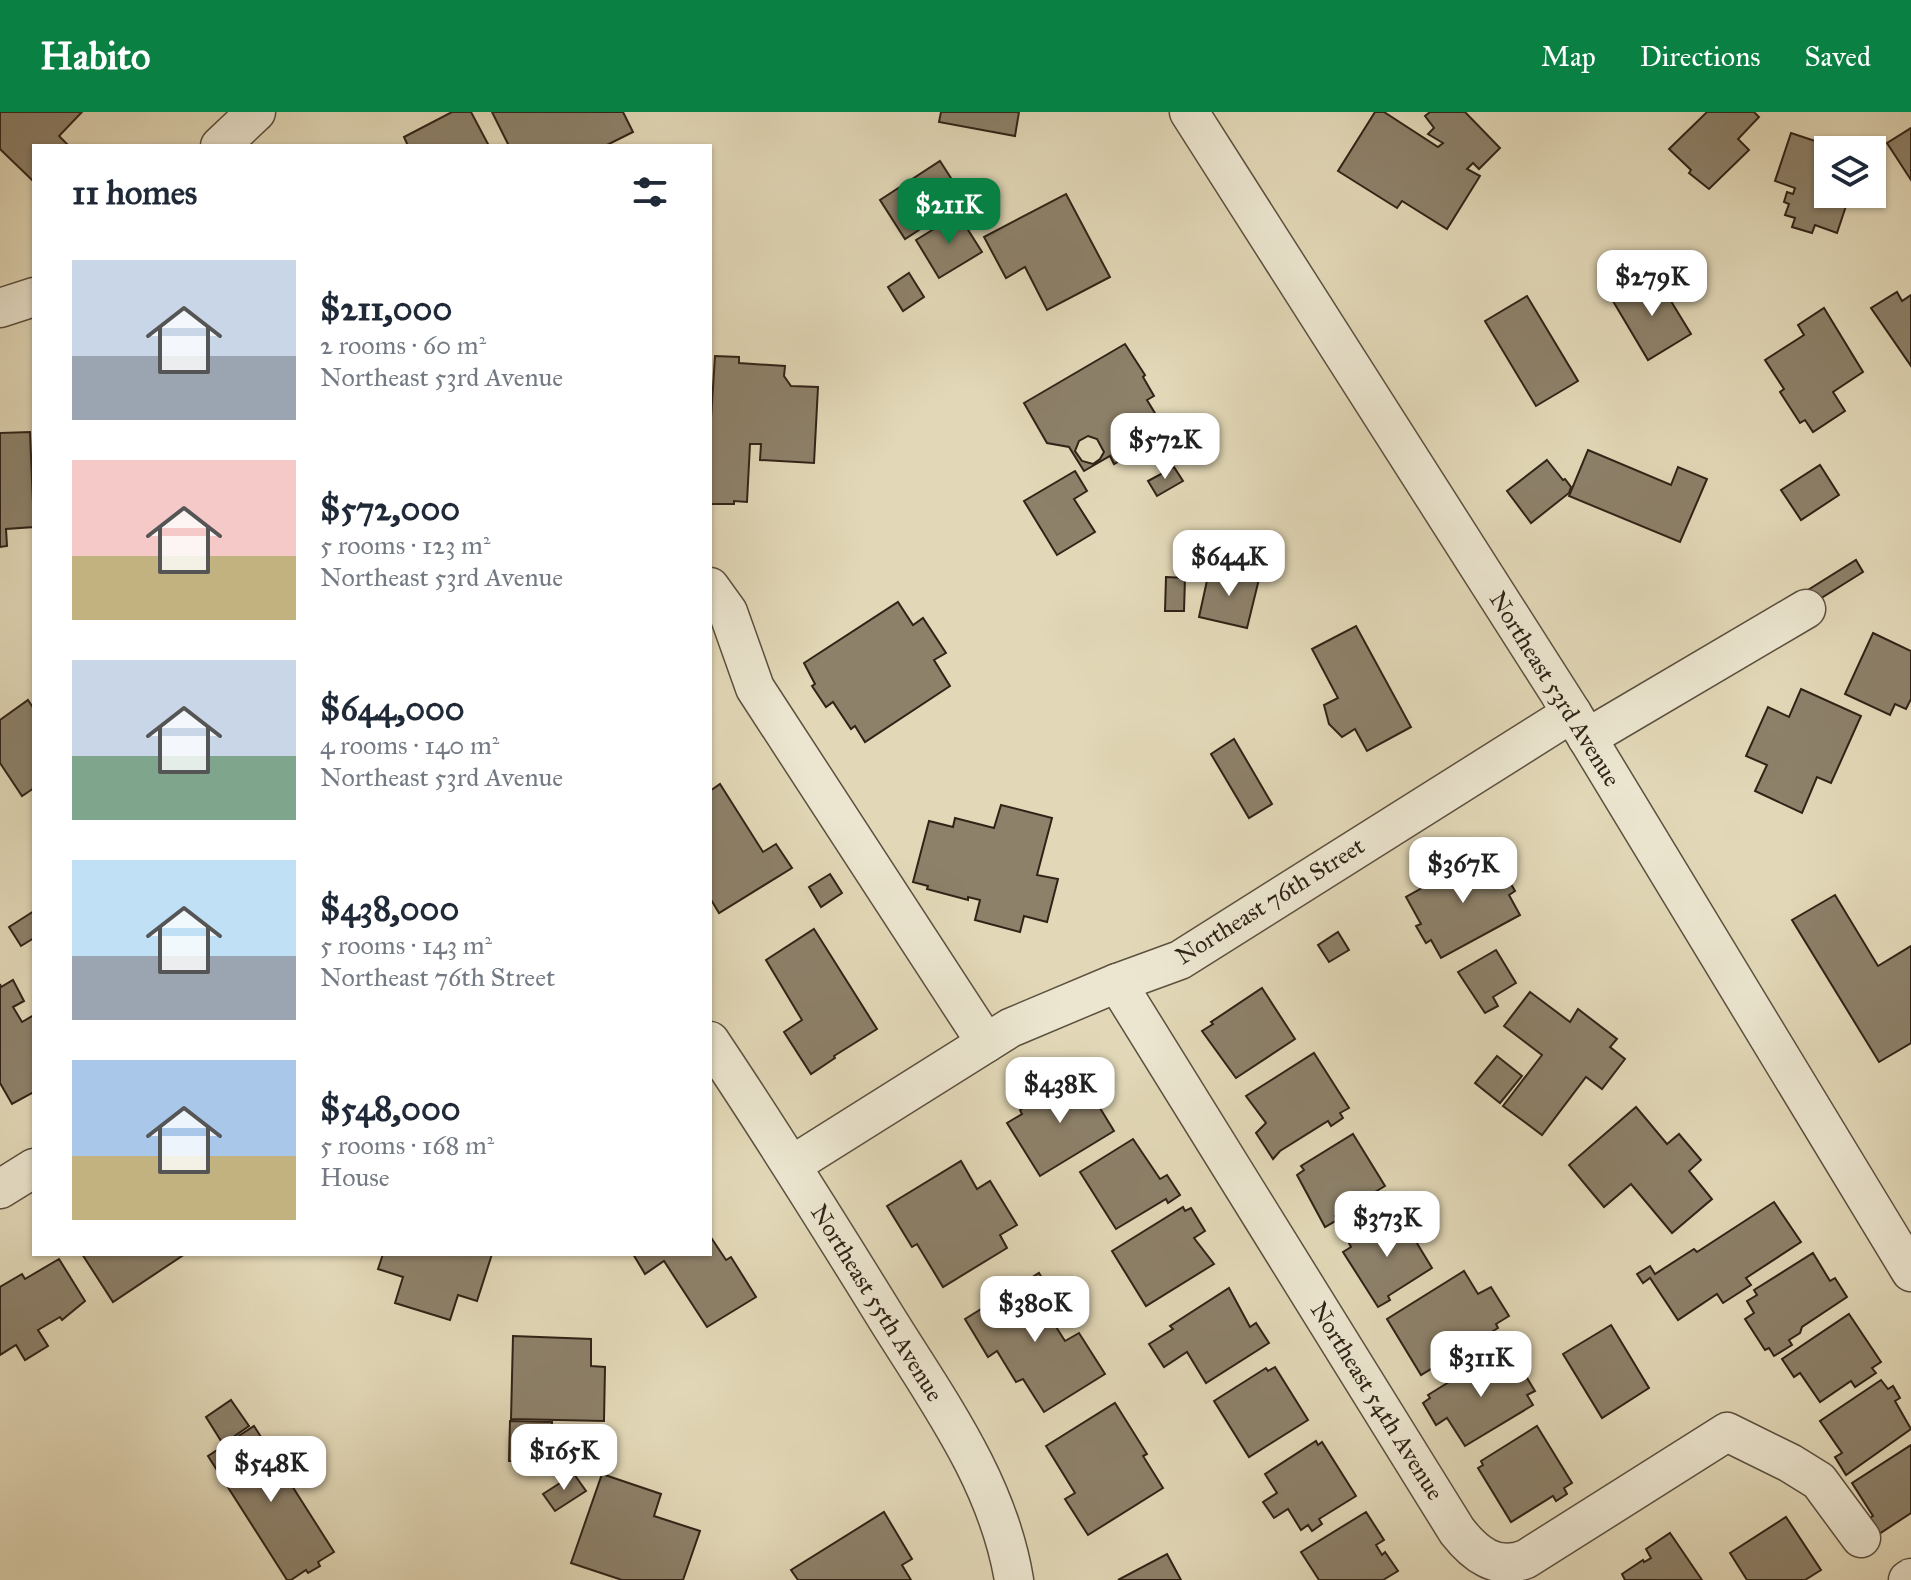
<!DOCTYPE html>
<meta charset="utf-8">
<style>
body{margin:0;font-family:"IM FELL Great Primer",serif;background:#f2f2f3;color:#1f2937;height:100vh;display:flex;flex-direction:column;font-size:30px;white-space:nowrap}
*{box-sizing:border-box;margin:0}
p{font-size:26px;color:#747a83}
.icon{flex:none;width:44px;height:44px;fill:none;stroke:currentColor;stroke-width:2;stroke-linecap:round;stroke-linejoin:round}
.map{position:relative;flex:1;overflow:hidden}
.details{position:absolute;left:32px;top:32px;width:680px;height:1112px;display:flex;flex-direction:column;background:#fff;border-radius:0px;box-shadow:0 2px 6px #0004}
.details>*{flex:none}
.tools{position:absolute;left:1814px;top:24px;display:grid;gap:16px}
.tools a{display:grid;place-items:center;width:72px;height:72px;border-radius:0px;background:#fff;box-shadow:0 2px 6px #0004;font-size:40px}
.price{position:absolute;translate:-50% -68px;padding:0 18px;border-radius:16px;background:#fff;color:#222;font-size:26px;line-height:52px;filter:drop-shadow(0 2px 4px #0008)}
.price::after{content:'';position:absolute;left:50%;top:48px;width:24px;height:18px;margin-left:-12px;background:inherit;clip-path:polygon(0 0,100% 0,50% 100%)}
.price.current{background:#0b8043;color:#fff}
ul{padding:0;list-style:none}
li{display:flex;align-items:center;gap:24px;height:200px;padding:0 40px}
li span{display:grid;place-items:center;flex:none;width:224px;height:160px;border-radius:0px;color:#555}
li>.icon{margin-inline-start:auto}
span .icon{width:96px;height:96px;fill:#fffc;stroke-width:1}
li b{font-size:34px}
h2{display:flex;justify-content:space-between;align-items:center;height:96px;padding:0 40px;font-size:34px}
header{display:flex;align-items:center;gap:48px;box-sizing:border-box;height:112px;padding:0 40px;background:#0b8043;color:#fff}
header strong{font-size:38px}
nav{display:flex;gap:44px;margin-inline-start:auto;font-size:28px}
.map>svg:first-child{display:block}
.building{fill:#8d816a;stroke:#302317;stroke-width:2;fill-rule:evenodd}
.lines{fill:none;stroke-linecap:round;stroke-linejoin:round}
.minor-casing{stroke:#5c503f;stroke-width:41}
.minor{stroke:#ece6d0;stroke-width:38}
.labels{text-anchor:middle;dominant-baseline:central;stroke-width:8;stroke-linejoin:round;paint-order:stroke}
.street-label{font-size:24px;fill:#302317;stroke:#ece6d0}
</style>
<header>
<strong>Habito</strong>
<nav><a>Map</a><a>Directions</a><a>Saved</a></nav>
</header>
<div class="map">
<svg width="1911" height="1468" viewBox="0 0 1911 1468">
<rect width="100%" height="100%" fill="#e2d8b7"/>
<filter id="stains"><feTurbulence type="fractalNoise" baseFrequency=".0025" numOctaves="4"/><feColorMatrix values="0 0 0 0 .2 0 0 0 0 .09 0 0 0 0 .02 0 0 0 .5 -.17"/></filter>
<radialGradient id="worn" r=".72"><stop offset=".6" stop-color="#630" stop-opacity="0"/><stop offset="1" stop-color="#630" stop-opacity=".3"/></radialGradient>
<g class="building">
<polygon points="0,0 82,0 59,24 69,34 34,34 34,70 0,37"/>
<polygon points="452,0 471,0 489,34 408,34 404,25"/>
<polygon points="492,0 623,0 633,20 605,34 509,34"/>
<polygon points="941,0 1019,0 1015,24 939,10"/>
<polygon points="1375,0 1384,0 1438,35 1443,31 1428,22 1434,16 1425,4 1430,0 1465,0 1500,36 1479,57 1473,51 1467,57 1480,64 1447,117 1402,89 1397,96 1338,59"/>
<polygon points="1707,0 1754,0 1759,5 1738,27 1749,38 1709,77 1689,61 1691,58 1669,37"/>
<polygon points="1911,16 1911,68 1887,31"/>
<polygon points="1791,21 1842,38 1828,38 1828,82 1850,82 1837,121 1815,113 1812,121 1792,115 1795,106 1785,103 1789,92 1784,90 1787,80 1793,82 1795,76 1775,69"/>
<polygon points="940,49 965,88 905,127 880,88"/>
<polygon points="1066,82 1110,165 1047,198 1025,155 1006,166 984,125"/>
<polygon points="958,102 982,140 939,166 916,128"/>
<polygon points="909,161 924,185 903,199 888,175"/>
<polygon points="1655,163 1691,222 1648,248 1613,189"/>
<polygon points="1897,180 1902,189 1911,183 1911,254 1871,196"/>
<polygon points="1527,184 1578,269 1536,294 1485,209"/>
<polygon points="1824,196 1863,260 1833,280 1845,299 1813,320 1805,308 1800,311 1780,280 1784,277 1765,248 1804,223 1798,213"/>
<path d="M 1125,232 L 1145,263 L 1143,265 L 1154,284 L 1147,288 L 1167,321 L 1114,352 L 1110,344 L 1084,359 L 1069,335 L 1047,331 L 1024,291 ZM 1088,324 L 1097,327 L 1104,340 L 1100,347 L 1093,352 L 1082,349 L 1075,339 L 1079,329 Z"/>
<polygon points="715,244 739,245 739,251 785,254 784,264 791,274 818,275 814,351 760,348 761,332 750,332 747,390 734,389 734,392 711,392 710,388 710,322"/>
<polygon points="30,320 34,415 6,417 7,434 0,435 0,321"/>
<polygon points="1588,338 1671,373 1678,355 1707,367 1680,430 1569,384"/>
<polygon points="1547,348 1563,368 1565,367 1571,375 1569,381 1531,411 1507,379"/>
<polygon points="1820,353 1839,383 1801,408 1781,378"/>
<polygon points="1174,355 1183,369 1157,384 1148,369"/>
<polygon points="1075,359 1087,379 1074,387 1095,420 1057,443 1024,389"/>
<polygon points="1856,448 1863,460 1810,493 1803,481"/>
<polygon points="1210,455 1259,467 1247,516 1199,505"/>
<polygon points="1166,465 1185,466 1184,499 1165,499"/>
<polygon points="898,490 913,513 923,506 946,541 934,548 950,574 865,630 855,614 851,617 833,590 826,595 812,574 815,572 804,551"/>
<polygon points="1356,514 1411,615 1367,639 1355,617 1342,625 1329,612 1324,593 1338,586 1312,537"/>
<polygon points="1873,521 1911,539 1911,587 1906,597 1895,592 1890,603 1845,582"/>
<polygon points="1801,577 1861,604 1831,671 1817,665 1802,701 1755,679 1767,653 1746,644 1768,595 1789,605"/>
<polygon points="28,588 34,597 34,676 22,684 0,651 0,608"/>
<polygon points="1234,627 1272,692 1249,706 1211,642"/>
<polygon points="720,672 763,740 776,732 792,756 719,801 710,786 710,679"/>
<polygon points="1001,693 1052,706 1037,763 1058,767 1047,810 1024,804 1020,820 975,808 980,788 968,785 968,788 927,777 928,774 913,770 929,709 953,715 955,706 994,716"/>
<polygon points="1488,740 1504,769 1508,767 1515,779 1509,783 1520,803 1441,846 1431,828 1426,831 1416,814 1421,812 1406,785 1438,767 1435,762 1446,755 1449,761"/>
<polygon points="830,762 842,781 821,795 809,775"/>
<polygon points="1835,783 1878,854 1911,834 1911,931 1879,950 1792,808"/>
<polygon points="34,799 34,826 21,834 9,815"/>
<polygon points="814,817 877,917 834,944 835,946 811,962 784,920 802,908 766,848"/>
<polygon points="1338,820 1349,838 1329,850 1318,833"/>
<polygon points="1496,838 1516,871 1493,885 1498,894 1485,901 1458,860"/>
<polygon points="13,868 24,889 13,895 22,910 34,903 34,980 12,992 0,971 0,872 1,875"/>
<polygon points="1262,876 1295,927 1236,966 1202,919 1213,912 1211,910"/>
<polygon points="1530,880 1570,910 1578,897 1617,927 1610,935 1625,947 1602,977 1586,965 1542,1023 1503,994 1542,943 1504,914"/>
<polygon points="1314,941 1349,996 1340,1001 1343,1006 1331,1014 1328,1009 1280,1039 1273,1047 1256,1021 1266,1011 1246,984"/>
<polygon points="1497,944 1522,964 1500,991 1475,971"/>
<polygon points="1072,965 1074,969 1081,965 1114,1019 1040,1064 1007,1011 1022,1002 1020,998"/>
<polygon points="1636,995 1667,1032 1679,1022 1701,1048 1689,1059 1712,1087 1672,1121 1631,1072 1604,1095 1569,1053"/>
<polygon points="1353,1022 1385,1074 1335,1104 1337,1108 1325,1115 1297,1063 1304,1058 1301,1054"/>
<polygon points="1133,1027 1160,1067 1167,1063 1180,1083 1168,1091 1166,1087 1116,1117 1080,1060"/>
<polygon points="961,1049 977,1077 990,1069 1017,1113 1000,1123 1007,1136 943,1175 917,1132 912,1135 887,1094"/>
<polygon points="1774,1090 1801,1130 1746,1166 1751,1173 1723,1191 1717,1182 1678,1208 1650,1166 1643,1171 1637,1162 1650,1154 1655,1162 1694,1137 1697,1140"/>
<polygon points="1183,1095 1185,1099 1191,1096 1205,1119 1194,1126 1214,1152 1146,1194 1112,1139"/>
<polygon points="1398,1100 1432,1156 1388,1184 1390,1188 1378,1195 1343,1140 1351,1135 1349,1131"/>
<polygon points="710,1124 726,1148 731,1145 756,1185 707,1215 664,1149 645,1162 633,1142 710,1142"/>
<polygon points="1813,1141 1830,1169 1835,1166 1847,1185 1802,1215 1800,1221 1789,1228 1792,1233 1774,1244 1769,1236 1765,1238 1745,1207 1754,1201 1747,1189 1757,1183 1754,1178"/>
<polygon points="82,1142 185,1142 113,1190"/>
<polygon points="383,1142 492,1142 477,1189 458,1183 450,1208 395,1191 403,1165 378,1157"/>
<polygon points="59,1147 85,1189 62,1208 60,1205 38,1218 48,1234 25,1248 16,1233 0,1243 0,1175 22,1162 25,1167"/>
<polygon points="1464,1159 1478,1182 1491,1175 1509,1204 1496,1212 1498,1216 1421,1263 1387,1207"/>
<polygon points="1039,1161 1058,1192 1046,1199 1065,1229 1079,1221 1105,1262 1044,1300 1023,1267 1016,1270 997,1239 988,1245 965,1207"/>
<polygon points="1229,1176 1250,1215 1256,1211 1269,1231 1206,1271 1187,1240 1164,1255 1149,1232 1173,1217 1170,1214"/>
<polygon points="1849,1202 1881,1250 1872,1256 1876,1261 1855,1275 1851,1269 1820,1290 1800,1261 1794,1265 1782,1247"/>
<polygon points="1611,1213 1649,1276 1602,1306 1563,1242"/>
<polygon points="513,1224 591,1227 591,1254 605,1255 604,1309 511,1307"/>
<polygon points="1499,1239 1516,1266 1524,1261 1535,1279 1527,1283 1533,1293 1465,1334 1447,1306 1436,1313 1423,1291 1430,1286 1428,1283"/>
<polygon points="1275,1255 1308,1308 1249,1345 1214,1289 1266,1256 1268,1259"/>
<polygon points="1881,1268 1888,1277 1893,1274 1900,1286 1895,1289 1911,1317 1846,1363 1835,1345 1842,1341 1820,1309"/>
<polygon points="231,1288 249,1314 223,1332 206,1305"/>
<polygon points="1115,1291 1147,1342 1143,1344 1163,1376 1088,1423 1065,1387 1075,1381 1046,1334"/>
<polygon points="510,1309 552,1310 551,1350 509,1349"/>
<polygon points="254,1314 334,1440 318,1450 320,1454 308,1461 306,1458 291,1468 287,1468 208,1344"/>
<polygon points="1537,1314 1572,1371 1564,1376 1567,1382 1556,1389 1553,1384 1511,1410 1478,1356 1483,1353 1481,1349"/>
<polygon points="1316,1329 1318,1333 1322,1330 1356,1384 1319,1407 1322,1412 1312,1419 1308,1413 1301,1418 1288,1397 1274,1406 1263,1390 1277,1381 1265,1362"/>
<polygon points="1911,1333 1911,1401 1876,1424 1866,1408 1873,1404 1852,1371"/>
<polygon points="574,1362 586,1379 555,1399 543,1382"/>
<polygon points="602,1362 661,1382 654,1404 700,1419 683,1468 622,1468 571,1451"/>
<polygon points="884,1400 912,1447 902,1453 911,1468 798,1468 791,1458"/>
<polygon points="1366,1400 1384,1428 1376,1433 1382,1443 1385,1440 1398,1459 1383,1468 1319,1468 1301,1440"/>
<polygon points="1786,1405 1821,1458 1805,1468 1747,1468 1730,1441"/>
<polygon points="1670,1421 1702,1468 1625,1468 1622,1462 1643,1448 1644,1450 1651,1446 1646,1437"/>
<polygon points="1167,1442 1181,1468 1118,1468"/>
</g>
<g class="lines">
<g class="minor-casing">
<g id="minor">
<polyline points="1189,0 1572,601 1911,1160"/>
<polyline points="220,34 256,0"/>
<polyline points="0,196 34,185"/>
<polyline points="710,475 728,500 755,576 986,931"/>
<polyline points="1587,626 1806,497"/>
<path d="M 1117,871 L 1457,1419 C 1475,1442 1496,1459 1526,1447 L 1727,1320 L 1790,1351 L 1819,1369 L 1861,1426"/>
<path d="M 710,929 C 771,1020 829,1113 887,1207 C 938,1289 998,1370 1014,1468"/>
<polyline points="792,1053 1010,916 1117,871 1180,848 1572,601"/>
<polyline points="0,1077 34,1056"/>
<polyline points="1908,1468 1911,1466"/>
</g>
</g>
<use href="#minor" class="minor"/>
</g>
<g class="labels">
<g class="street-label">
<text transform="translate(1555 577) rotate(58)">Northeast 53rd Avenue</text>
<text transform="translate(1270 789) rotate(-32)">Northeast 76th Street</text>
<text transform="translate(877 1191) rotate(58)">Northeast 55th Avenue</text>
<text transform="translate(1377 1289) rotate(58)">Northeast 54th Avenue</text>
</g>
</g>
<rect width="100%" height="100%" filter="url(#stains)"/>
<rect width="100%" height="100%" fill="url(#worn)"/>
</svg>
<div class="tools">
<a><svg class="icon" aria-label="layers" viewBox="0 0 24 24"><path d="M12 4l9 5-9 5-9-5zM3 14l9 5 9-5"/></svg></a>
</div>
<b class="price current" style="left:949px;top:134px">$211K</b>
<b class="price" style="left:1652px;top:206px">$279K</b>
<b class="price" style="left:1165px;top:369px">$572K</b>
<b class="price" style="left:1229px;top:486px">$644K</b>
<b class="price" style="left:1463px;top:793px">$367K</b>
<b class="price" style="left:1060px;top:1013px">$438K</b>
<b class="price" style="left:1387px;top:1147px">$373K</b>
<b class="price" style="left:1035px;top:1232px">$380K</b>
<b class="price" style="left:1481px;top:1287px">$311K</b>
<b class="price" style="left:564px;top:1380px">$165K</b>
<b class="price" style="left:271px;top:1392px">$548K</b>
<section class="details">
<h2>11 homes<svg class="icon" aria-label="filters" viewBox="0 0 24 24"><path d="M4 7h16M4 17h16"/><circle cx="9" cy="7" r="2"/><circle cx="15" cy="17" r="2"/></svg></h2>
<ul>
<li><span style="background:linear-gradient(#c9d6e8 60%,#9aa5b1 0)"><svg class="icon" aria-label="home" viewBox="0 0 24 24"><path d="M3 11l9-7 9 7M6 9v11h12V9"/></svg></span><div><b>$211,000</b><p>2 rooms · 60 m²</p><p>Northeast 53rd Avenue</p></div></li>
<li><span style="background:linear-gradient(#f6c9c9 60%,#c2b280 0)"><svg class="icon" aria-label="home" viewBox="0 0 24 24"><path d="M3 11l9-7 9 7M6 9v11h12V9"/></svg></span><div><b>$572,000</b><p>5 rooms · 123 m²</p><p>Northeast 53rd Avenue</p></div></li>
<li><span style="background:linear-gradient(#c9d6e8 60%,#7fa58c 0)"><svg class="icon" aria-label="home" viewBox="0 0 24 24"><path d="M3 11l9-7 9 7M6 9v11h12V9"/></svg></span><div><b>$644,000</b><p>4 rooms · 140 m²</p><p>Northeast 53rd Avenue</p></div></li>
<li><span style="background:linear-gradient(#bfe0f5 60%,#9aa5b1 0)"><svg class="icon" aria-label="home" viewBox="0 0 24 24"><path d="M3 11l9-7 9 7M6 9v11h12V9"/></svg></span><div><b>$438,000</b><p>5 rooms · 143 m²</p><p>Northeast 76th Street</p></div></li>
<li><span style="background:linear-gradient(#a9c7e8 60%,#c2b280 0)"><svg class="icon" aria-label="home" viewBox="0 0 24 24"><path d="M3 11l9-7 9 7M6 9v11h12V9"/></svg></span><div><b>$548,000</b><p>5 rooms · 168 m²</p><p>House</p></div></li>
</ul>
</section>
</div>
